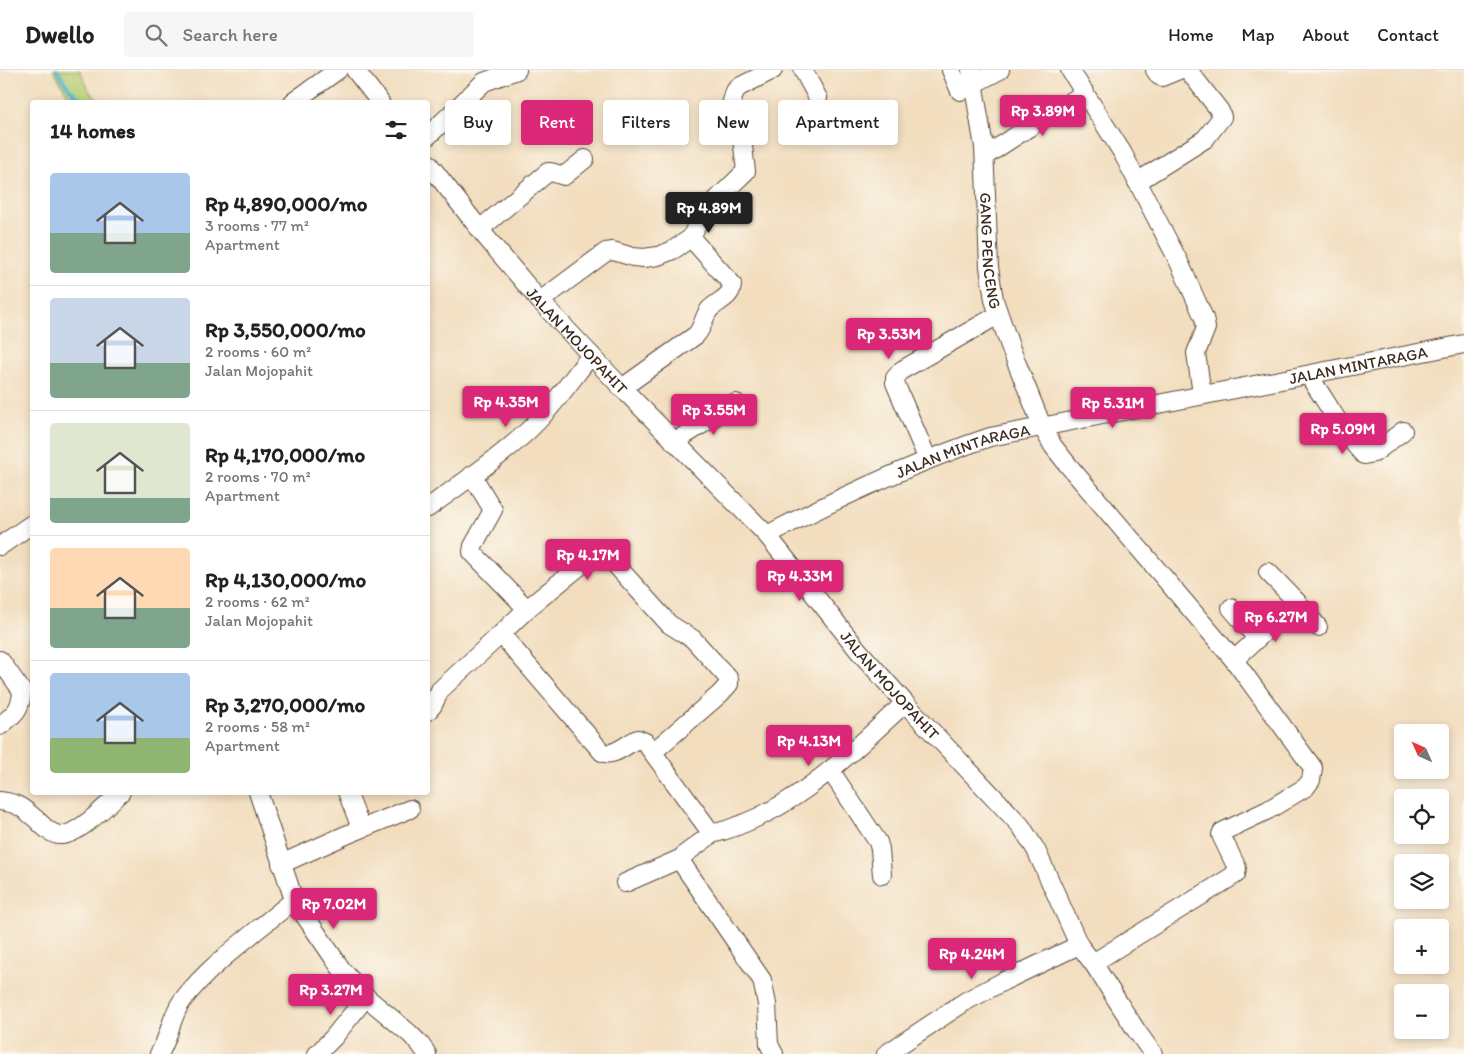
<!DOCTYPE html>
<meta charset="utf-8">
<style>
body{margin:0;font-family:Itim,sans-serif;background:#f6f6f6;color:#222;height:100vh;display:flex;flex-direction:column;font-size:19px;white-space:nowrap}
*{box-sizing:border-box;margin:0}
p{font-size:16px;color:#767676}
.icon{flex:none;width:28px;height:28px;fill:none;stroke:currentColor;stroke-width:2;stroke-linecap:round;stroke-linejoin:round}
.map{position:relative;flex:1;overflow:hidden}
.side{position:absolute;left:30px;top:30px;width:400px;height:695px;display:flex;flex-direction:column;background:#fff;border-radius:5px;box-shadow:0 2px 8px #0003}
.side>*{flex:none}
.guide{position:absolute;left:445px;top:30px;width:475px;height:45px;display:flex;gap:10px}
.needle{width:32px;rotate:315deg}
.tools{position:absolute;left:1394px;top:654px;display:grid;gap:10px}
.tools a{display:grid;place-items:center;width:55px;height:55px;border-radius:5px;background:#fff;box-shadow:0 2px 8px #0003;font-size:25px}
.price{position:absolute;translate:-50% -42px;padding:0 11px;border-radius:5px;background:#db2777;color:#fff;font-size:16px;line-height:32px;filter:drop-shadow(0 1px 2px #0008)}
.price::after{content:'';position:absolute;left:50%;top:30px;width:15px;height:11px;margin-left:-8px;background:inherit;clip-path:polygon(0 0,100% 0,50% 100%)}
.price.selected{background:#222;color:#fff}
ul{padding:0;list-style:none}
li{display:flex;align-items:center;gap:15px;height:125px;padding:0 20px}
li+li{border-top:1px solid #e0e0e0}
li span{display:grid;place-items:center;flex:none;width:140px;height:100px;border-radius:5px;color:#555}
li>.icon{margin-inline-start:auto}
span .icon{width:60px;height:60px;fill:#fffc;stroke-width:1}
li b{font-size:21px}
h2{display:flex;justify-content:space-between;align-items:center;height:60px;padding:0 20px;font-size:21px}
.chip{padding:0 18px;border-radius:5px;background:#fff;box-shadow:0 2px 8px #0003;font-size:18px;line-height:45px}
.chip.selected{background:#db2777;color:#fff}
header{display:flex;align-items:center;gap:30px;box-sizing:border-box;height:70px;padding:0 25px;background:#fff;border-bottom:1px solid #e0e0e0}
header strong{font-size:24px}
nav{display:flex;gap:28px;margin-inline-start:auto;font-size:18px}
.search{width:350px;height:45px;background:#f6f6f6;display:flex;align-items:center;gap:12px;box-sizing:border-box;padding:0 18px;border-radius:5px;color:#767676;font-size:19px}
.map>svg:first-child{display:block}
.green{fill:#b6cd71;stroke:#787c48}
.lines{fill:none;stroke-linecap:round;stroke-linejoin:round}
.stream{stroke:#4bb0cb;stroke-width:4}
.minor-casing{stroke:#564536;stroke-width:20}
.minor{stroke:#fff;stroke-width:18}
.labels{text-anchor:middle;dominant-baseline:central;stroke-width:5;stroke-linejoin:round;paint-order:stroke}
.street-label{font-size:16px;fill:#3b2a1e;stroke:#fbf7ec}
</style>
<header>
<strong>Dwello</strong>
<div class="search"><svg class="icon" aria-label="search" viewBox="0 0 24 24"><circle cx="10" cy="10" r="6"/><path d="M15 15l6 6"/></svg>Search here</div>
<nav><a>Home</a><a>Map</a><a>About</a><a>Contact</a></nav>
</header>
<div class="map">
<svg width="1464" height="984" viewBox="0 0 1464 984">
<rect width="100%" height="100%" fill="#fbf7ec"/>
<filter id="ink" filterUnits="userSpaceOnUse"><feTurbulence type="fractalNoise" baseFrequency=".02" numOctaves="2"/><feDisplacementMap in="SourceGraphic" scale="10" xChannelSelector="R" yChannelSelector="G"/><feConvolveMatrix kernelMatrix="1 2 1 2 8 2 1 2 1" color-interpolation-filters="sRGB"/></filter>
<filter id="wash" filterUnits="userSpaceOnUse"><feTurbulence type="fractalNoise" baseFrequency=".0096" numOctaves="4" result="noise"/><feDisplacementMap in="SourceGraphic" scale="20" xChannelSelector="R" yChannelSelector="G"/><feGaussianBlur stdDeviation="1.12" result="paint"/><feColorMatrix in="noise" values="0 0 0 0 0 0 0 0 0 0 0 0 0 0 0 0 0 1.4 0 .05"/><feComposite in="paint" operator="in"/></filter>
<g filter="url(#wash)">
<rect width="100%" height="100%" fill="#f2ddbe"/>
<polygon class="green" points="53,0 80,0 90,22 102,32 77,32 68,25"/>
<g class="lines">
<path class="stream" d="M 57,0 C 65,14 72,25 87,32"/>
</g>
</g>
<g filter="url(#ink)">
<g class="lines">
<g class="minor-casing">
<g id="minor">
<polyline points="355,0 380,32"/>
<polyline points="803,0 818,28"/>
<polyline points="951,0 960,21 1000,0"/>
<path id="s1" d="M 971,0 L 984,77 L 989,197 L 994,230 L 1011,279 L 1042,356 L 1053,376 L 1068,395 L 1234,590 L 1313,698 L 1311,710 L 1306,717 L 1268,740 L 1222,762 L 1221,765 L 1237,798 L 1236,804 L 1093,893"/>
<polyline points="1070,0 1122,82 1179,192 1204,248 1206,258 1196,283 1202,324"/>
<polyline points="1155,0 1159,6 1162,7 1179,0"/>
<polyline points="293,32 338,0"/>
<polyline points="428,66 484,12 517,0"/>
<polyline points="985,86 1031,56 1085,23"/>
<path id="s2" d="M 428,93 L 485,166 L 540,231 L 622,318 L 767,465 L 858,580 L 905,633 L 1021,756 L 1036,780 L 1079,875 L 1093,893 L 1136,960 L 1153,984"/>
<polyline points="1137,112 1205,69 1222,47 1220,41 1188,0"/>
<polyline points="480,159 548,102 551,102 564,106 585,89"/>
<polyline points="540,231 606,182 613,181 633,187 644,188 658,186 673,180 691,168 699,150 707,139 746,101 741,60 732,31 735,21 739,17 773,0"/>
<path d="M 1308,305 C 1327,331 1341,361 1364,385 L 1374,383 L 1403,361"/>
<path d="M 622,318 L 696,265 C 703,258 703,248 709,240 C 717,231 732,228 732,214 L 691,168"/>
<polyline points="674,372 736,333"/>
<polyline points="928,390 895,313 895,308 902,300 998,245"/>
<polyline points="472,405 493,440 473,476 472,482 527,539 596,483 601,483 606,484 669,554 693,569 729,609 729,614 720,624 653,682"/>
<path d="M 428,438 C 468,408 513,380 546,342 C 562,324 576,304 591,285"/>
<path id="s3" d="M 767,465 C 840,427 913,393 990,367 L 1464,274"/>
<polyline points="0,476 32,454"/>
<polyline points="1268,502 1297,532"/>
<polyline points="1231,538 1257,568"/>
<path d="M 527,539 L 501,564 L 602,682 C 614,688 627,673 638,669 L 645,672 L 712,764 L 685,784 L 682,788 L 681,792 L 762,910 L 767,934 L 769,974 L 774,984"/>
<path d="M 0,590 L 22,621 C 21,640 14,644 0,656"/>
<polyline points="1234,590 1297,532 1318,557"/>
<polyline points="428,641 433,635 440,620 501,564"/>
<polyline points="830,700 878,772 880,779 882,805"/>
<polyline points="258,722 294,830 342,900 366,927 409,963 420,974 427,984"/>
<polyline points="347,722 361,758"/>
<path d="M 0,731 C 18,733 23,738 37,750 C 43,756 52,766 62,765 C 80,764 108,734 121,722"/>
<path d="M 712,764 C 791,744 847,686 905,633"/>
<polyline points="281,794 346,765 410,739"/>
<polyline points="625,813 682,788"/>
<path d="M 159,984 C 170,967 170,948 182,931 C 209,895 258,860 294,830"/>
<polyline points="317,984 333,968 366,927"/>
<polyline points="886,984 966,931 1004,911 1079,875"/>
</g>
</g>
<use href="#minor" class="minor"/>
</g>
</g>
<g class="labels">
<g class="street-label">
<text stroke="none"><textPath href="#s1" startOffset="182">GANG PENCENG</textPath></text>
<text stroke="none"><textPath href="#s2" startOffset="232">JALAN MOJOPAHIT</textPath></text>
<text stroke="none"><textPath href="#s3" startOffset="619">JALAN MINTARAGA</textPath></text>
<text stroke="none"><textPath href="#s3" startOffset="214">JALAN MINTARAGA</textPath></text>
<text stroke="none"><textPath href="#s2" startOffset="698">JALAN MOJOPAHIT</textPath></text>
</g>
</g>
</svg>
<div class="tools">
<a><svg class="needle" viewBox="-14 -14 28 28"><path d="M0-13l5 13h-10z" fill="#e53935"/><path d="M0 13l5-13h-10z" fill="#767676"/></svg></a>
<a><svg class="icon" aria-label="locate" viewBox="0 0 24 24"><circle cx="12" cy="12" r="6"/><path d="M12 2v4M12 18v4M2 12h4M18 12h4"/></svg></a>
<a><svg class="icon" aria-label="layers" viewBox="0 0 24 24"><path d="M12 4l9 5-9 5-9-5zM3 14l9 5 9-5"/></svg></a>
<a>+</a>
<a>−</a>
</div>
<b class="price" style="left:1043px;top:67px">Rp 3.89M</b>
<b class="price selected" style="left:709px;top:164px">Rp 4.89M</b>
<b class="price" style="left:889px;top:290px">Rp 3.53M</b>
<b class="price" style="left:506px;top:358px">Rp 4.35M</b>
<b class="price" style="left:1113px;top:359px">Rp 5.31M</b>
<b class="price" style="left:714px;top:366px">Rp 3.55M</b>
<b class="price" style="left:1343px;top:385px">Rp 5.09M</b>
<b class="price" style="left:588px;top:511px">Rp 4.17M</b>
<b class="price" style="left:800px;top:532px">Rp 4.33M</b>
<b class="price" style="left:1276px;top:573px">Rp 6.27M</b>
<b class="price" style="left:809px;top:697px">Rp 4.13M</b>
<b class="price" style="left:334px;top:860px">Rp 7.02M</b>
<b class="price" style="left:972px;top:910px">Rp 4.24M</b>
<b class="price" style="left:331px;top:946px">Rp 3.27M</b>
<div class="guide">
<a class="chip">Buy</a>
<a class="chip selected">Rent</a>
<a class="chip">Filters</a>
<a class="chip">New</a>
<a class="chip">Apartment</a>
</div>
<section class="side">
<h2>14 homes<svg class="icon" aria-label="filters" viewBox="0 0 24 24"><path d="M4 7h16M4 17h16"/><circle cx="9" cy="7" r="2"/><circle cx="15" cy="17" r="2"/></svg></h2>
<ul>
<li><span style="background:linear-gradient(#a9c7e8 60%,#7fa58c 0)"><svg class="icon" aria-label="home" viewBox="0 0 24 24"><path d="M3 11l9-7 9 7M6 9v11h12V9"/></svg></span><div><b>Rp 4,890,000/mo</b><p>3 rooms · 77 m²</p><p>Apartment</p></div></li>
<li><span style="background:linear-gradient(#c9d6e8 65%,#7fa58c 0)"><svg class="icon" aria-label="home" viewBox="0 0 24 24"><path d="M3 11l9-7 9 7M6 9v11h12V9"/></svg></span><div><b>Rp 3,550,000/mo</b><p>2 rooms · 60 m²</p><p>Jalan Mojopahit</p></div></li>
<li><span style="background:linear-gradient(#dfe7d0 75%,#7fa58c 0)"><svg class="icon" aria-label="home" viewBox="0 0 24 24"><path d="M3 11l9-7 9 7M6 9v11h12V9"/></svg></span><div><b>Rp 4,170,000/mo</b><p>2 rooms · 70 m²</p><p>Apartment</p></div></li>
<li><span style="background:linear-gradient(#ffd9b3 60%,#7fa58c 0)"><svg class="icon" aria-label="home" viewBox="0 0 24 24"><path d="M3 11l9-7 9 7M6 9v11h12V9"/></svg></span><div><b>Rp 4,130,000/mo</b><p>2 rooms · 62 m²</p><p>Jalan Mojopahit</p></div></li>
<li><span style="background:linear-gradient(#a9c7e8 65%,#8fb573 0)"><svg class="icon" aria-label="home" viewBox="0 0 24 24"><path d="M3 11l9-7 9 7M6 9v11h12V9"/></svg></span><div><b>Rp 3,270,000/mo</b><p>2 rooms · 58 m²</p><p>Apartment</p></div></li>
</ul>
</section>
</div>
